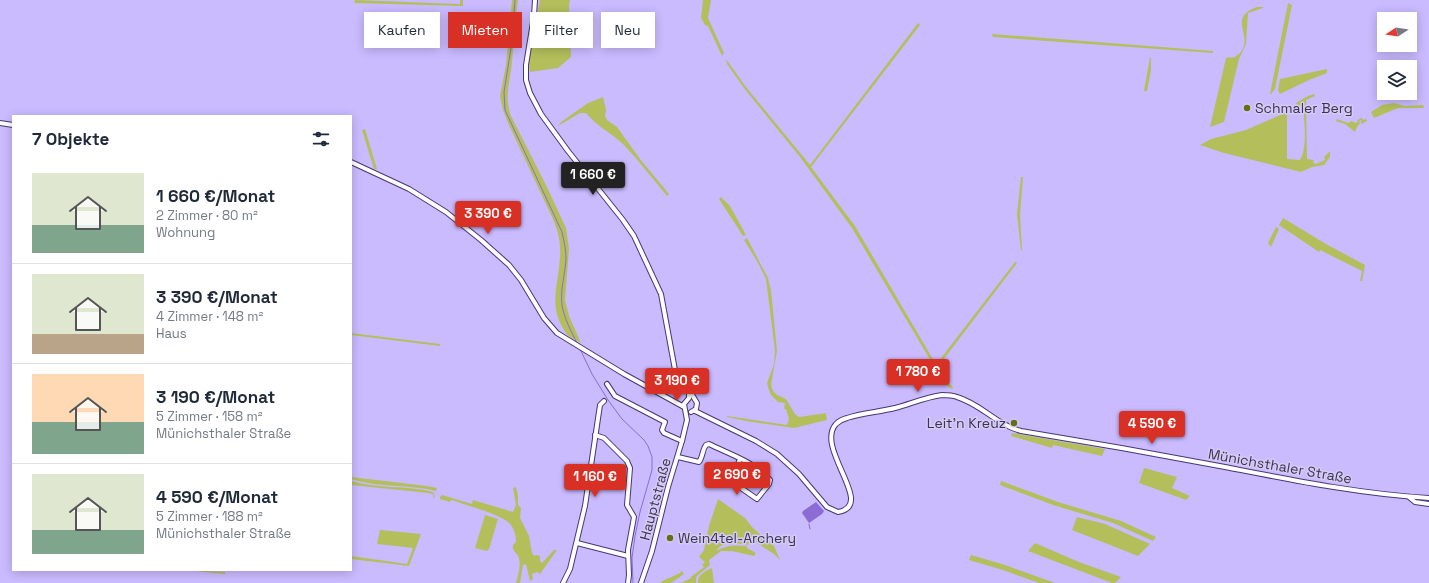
<!DOCTYPE html>
<html lang="de">
<meta charset="utf-8">
<style>
body{margin:0;font-family:"Space Grotesk",sans-serif;background:#f2f2f3;color:#1f2937;height:100vh;display:flex;flex-direction:column;font-size:15px;white-space:nowrap}
*{box-sizing:border-box;margin:0}
p{font-size:13px;color:#747a83}
.icon{flex:none;width:22px;height:22px;fill:none;stroke:currentColor;stroke-width:2;stroke-linecap:round;stroke-linejoin:round}
.map{position:relative;flex:1;overflow:hidden}
.sheet{position:absolute;left:12px;top:115px;width:340px;height:456px;display:flex;flex-direction:column;background:#fff;border-radius:0px;box-shadow:0 2px 10px #0003}
.sheet>*{flex:none}
.guide{position:absolute;left:364px;top:12px;width:380px;height:36px;display:flex;gap:8px}
.needle{width:26px;rotate:258deg}
.fabs{position:absolute;left:1377px;top:12px;display:grid;gap:8px}
.fabs a{display:grid;place-items:center;width:40px;height:40px;border-radius:0px;background:#fff;box-shadow:0 2px 10px #0003;font-size:20px}
.price{position:absolute;translate:-50% -34px;padding:0 9px;border-radius:4px;background:#d93025;color:#fff;font-size:13px;line-height:26px;filter:drop-shadow(0 1px 2px #0008)}
.price::after{content:'';position:absolute;left:50%;top:24px;width:12px;height:9px;margin-left:-6px;background:inherit;clip-path:polygon(0 0,100% 0,50% 100%)}
.price.on{background:#222;color:#fff}
ul{padding:0;list-style:none}
li{display:flex;align-items:center;gap:12px;height:100px;padding:0 20px}
li+li{border-top:1px solid #e0e1e3}
li span{display:grid;place-items:center;flex:none;width:112px;height:80px;border-radius:0px;color:#555}
li>.icon{margin-inline-start:auto}
span .icon{width:48px;height:48px;fill:#fffc;stroke-width:1}
li b{font-size:17px}
h2{display:flex;justify-content:space-between;align-items:center;height:48px;padding:0 20px;font-size:17px}
.chip{padding:0 14px;border-radius:0px;background:#fff;box-shadow:0 2px 10px #0003;font-size:14px;line-height:36px}
.chip.on{background:#d93025;color:#fff}
.map>svg:first-child{display:block}
.green{fill:#b4bf5b}
.water{fill:#8b6cd5}
.lines{fill:none;stroke-linecap:round;stroke-linejoin:round}
.stream{stroke:#8b6cd5;stroke-width:1}
.minor-casing{stroke:#473771;stroke-width:6}
.minor{stroke:#fff;stroke-width:4}
.poi-dot{fill:#666e14;stroke:#d5ccf6;stroke-width:1.5}
.labels{text-anchor:middle;dominant-baseline:central;stroke-width:3;stroke-linejoin:round;paint-order:stroke}
.poi-label{font-size:14px;fill:#3a334f;stroke:#d5ccf6;text-anchor:start}
.street-label{font-size:14px;fill:#3a334f;stroke:#d5ccf6}
</style>
<div class="map">
<svg width="1429" height="583" viewBox="0 0 1429 583">
<rect width="100%" height="100%" fill="#cabaff"/>
<g class="green">
<polygon points="355,0 460,4 460,0 463,0 463,6 354,3"/>
<path d="M 512,0 L 518,0 C 515,20 514,41 512,62 C 510,82 504,97 511,116 L 546,185 L 566,228 L 569,249 L 565,300 L 569,316 L 581,343 C 577,340 568,337 566,333 C 547,306 559,285 560,256 C 561,242 558,230 552,217 L 508,123 L 503,110 L 500,96 L 506,65 Z"/>
<polygon points="540,0 570,0 569,5 571,57 558,68 530,72 529,63 530,53"/>
<polygon points="703,0 711,0 708,18 724,53 722,56 708,26 705,25 701,18"/>
<polygon points="1288,3 1292,5 1275,89 1271,94 1270,94"/>
<path d="M 1257,7 L 1263,7 L 1263,8 L 1248,13 L 1246,44 L 1239,59 L 1224,122 L 1210,127 L 1226,58 C 1228,57 1232,58 1235,57 C 1236,56 1239,54 1240,53 C 1255,36 1226,18 1257,7 Z"/>
<polygon points="918,23 920,25 811,167 855,226 934,361 932,363 852,228 800,157 744,88 727,64 726,59 746,87 810,165"/>
<polygon points="992,34 1213,51 1213,53 993,37"/>
<polygon points="1150,57 1151,58 1151,70 1147,91 1144,91"/>
<polygon points="1327,69 1327,73 1309,80 1280,94 1278,90 1280,79"/>
<path d="M 1314,94 L 1315,96 L 1306,100 L 1307,159 L 1314,160 L 1313,163 L 1316,164 L 1325,160 L 1324,157 L 1329,152 L 1330,152 L 1330,157 L 1324,165 L 1312,167 L 1301,172 L 1224,153 L 1200,145 L 1211,139 L 1246,130 L 1287,112 L 1287,159 L 1300,160 C 1308,147 1304,119 1303,104 L 1298,107 L 1296,103 L 1308,96 Z"/>
<path d="M 603,97 L 606,110 L 605,116 L 607,120 L 617,127 L 640,159 L 669,194 L 667,196 C 653,179 639,161 624,145 C 612,133 596,126 586,113 L 580,113 L 558,126 L 561,122 L 588,103 Z"/>
<polygon points="1394,103 1405,106 1423,105 1424,108 1398,108 1374,118 1371,112 1382,105"/>
<polygon points="1362,118 1363,120 1366,119 1367,121 1361,124 1361,120 1359,121 1360,123 1357,127 1355,132 1345,124 1336,121 1337,119 1348,123 1352,121 1355,123 1358,122 1357,120"/>
<polygon points="365,129 377,169 374,169 362,130"/>
<polygon points="1021,177 1023,177 1020,214 1022,250 1021,251 1017,214"/>
<polygon points="721,197 730,206 746,235 743,236 719,199"/>
<polygon points="1283,218 1326,244 1365,265 1362,281 1360,281 1362,271 1320,250 1319,252 1279,225"/>
<polygon points="1276,227 1279,229 1271,247 1268,243"/>
<polygon points="747,238 768,278 771,290 777,351 771,385 773,391 777,395 786,399 795,414 799,417 826,413 827,420 794,428 746,421 727,417 727,416 787,425 789,419 786,409 784,409 785,403 778,402 771,395 768,387 767,383 774,364 775,351 766,279 757,261 744,240"/>
<polygon points="1015,262 1017,263 940,364 938,362"/>
<polygon points="351,333 440,344 440,346 351,335"/>
<polygon points="939,368 953,388 952,389 947,386 937,369"/>
<polygon points="1012,433 1105,449 1102,456 1053,445 1052,448 1011,436"/>
<polygon points="1144,468 1177,477 1172,488 1190,496 1186,500 1139,483"/>
<path d="M 351,477 L 427,486 L 437,488 L 436,491 C 408,484 379,488 351,479 Z"/>
<path d="M 351,481 C 378,489 406,485 433,492 L 435,496 L 434,499 L 433,494 L 429,493 L 351,485 Z"/>
<polygon points="1001,481 1058,502 1121,521 1156,537 1153,541 1113,523 1053,505 1000,485"/>
<path d="M 516,487 L 518,496 L 518,505 L 521,508 L 520,518 L 529,536 L 532,553 L 534,556 L 536,555 L 540,556 L 540,561 L 542,563 L 554,550 L 557,550 L 540,574 L 537,572 L 532,574 L 533,579 L 530,581 L 526,564 L 523,565 L 520,583 L 516,583 C 518,575 522,565 518,556 C 516,552 512,551 513,545 L 516,542 C 516,535 514,527 508,522 C 499,514 465,505 452,500 L 450,502 L 440,499 L 440,497 L 442,495 L 472,504 L 473,500 L 513,512 L 516,505 L 513,488 Z"/>
<path d="M 718,499 L 745,518 L 753,528 L 774,546 L 780,560 L 774,554 L 751,539 L 748,545 C 737,543 723,540 716,551 C 727,545 735,545 747,546 L 747,548 L 756,553 L 754,556 L 732,551 L 721,551 L 709,560 L 710,565 L 697,576 L 696,578 L 696,583 L 681,583 L 691,578 L 691,577 L 704,567 L 702,565 L 705,562 L 699,557 L 704,550 L 709,526 Z"/>
<polygon points="485,515 498,519 489,549 487,551 475,548"/>
<polygon points="1077,517 1105,524 1150,544 1138,556 1072,530"/>
<polygon points="380,530 421,534 409,566 351,559 351,556 407,564 413,548 377,544"/>
<polygon points="1035,543 1079,562 1121,577 1115,583 1112,583 1028,551"/>
<polygon points="971,555 1005,565 1055,583 1039,583 1003,570 969,560"/>
<path d="M 712,568 L 714,583 L 698,583 C 697,575 705,571 712,568 Z"/>
<polygon points="183,570 225,572 225,574"/>
<path d="M 682,571 L 684,574 L 671,583 L 660,583 C 667,577 676,577 682,571 Z"/>
</g>
<polygon class="water" points="816,502 824,511 822,514 809,523 802,513 803,511"/>
<g class="lines">
<g class="stream">
<path d="M 515,0 L 511,48 L 504,92 L 505,110 L 562,232 C 564,241 566,250 566,259 C 565,275 560,290 562,305 C 564,318 571,331 577,343"/>
<polyline points="580,349 592,374 608,400 622,419 644,440 648,446 652,457 652,470 640,512 635,536 632,558 633,583"/>
<polyline points="809,524 810,529"/>
</g>
<g class="minor-casing">
<g id="minor">
<polyline points="535,0 534,16 526,65 526,80 530,93 541,114 568,151 623,220 634,236 661,294 675,370 682,381 691,393 697,403 696,409 691,412"/>
<polyline points="0,123 13,125"/>
<polyline points="351,162 409,189 446,212 481,240 509,265 521,280 544,318 557,333 624,374 684,407"/>
<polyline points="607,384 615,396 665,422 662,430 664,433 682,441"/>
<path d="M 695,411 L 756,441 L 777,454 L 799,474 L 827,507 L 838,512 C 877,506 814,448 836,424 C 839,421 843,419 847,418 C 862,413 879,412 895,408 C 910,404 926,397 942,395 C 947,395 952,395 957,397 C 981,404 997,425 1021,431 C 1089,442 1157,454 1225,467 C 1292,480 1360,494 1429,498"/>
<polyline points="595,435 604,438 627,461 630,468 627,505 634,517 628,550 629,575 628,583"/>
<path d="M 678,457 L 699,462 C 703,457 702,450 706,445 L 709,444 C 729,454 755,462 770,480 L 769,484 L 757,499 L 731,481 L 740,459"/>
<polyline points="1409,497 1415,502 1429,504"/>
<polyline points="577,543 628,556"/>
<polyline points="563,583 570,569 585,506 600,405 604,401"/>
<polyline points="641,583 652,551 668,487 682,441 687,420 684,404 689,398 689,391"/>
</g>
</g>
<use href="#minor" class="minor"/>
</g>
<g class="poi-dot">
<circle cx="1247" cy="108" r="4"/>
<circle cx="1014" cy="423" r="4"/>
<circle cx="670" cy="538" r="4"/>
</g>
<g class="labels">
<g class="poi-label">
<text x="1255" y="108">Schmaler Berg</text>
<text x="1006" y="423" text-anchor="end">Leit'n Kreuz</text>
<text x="678" y="538">Wein4tel-Archery</text>
</g>
<g class="street-label">
<text transform="translate(1280 466) rotate(10)">Münichsthaler Straße</text>
<text transform="translate(655 499) rotate(-75)">Hauptstraße</text>
</g>
</g>
</svg>
<div class="fabs">
<a><svg class="needle" viewBox="-14 -14 28 28"><path d="M0-13l5 13h-10z" fill="#e53935"/><path d="M0 13l5-13h-10z" fill="#747a83"/></svg></a>
<a><svg class="icon" aria-label="layers" viewBox="0 0 24 24"><path d="M12 4l9 5-9 5-9-5zM3 14l9 5 9-5"/></svg></a>
</div>
<b class="price on" style="left:593px;top:196px">1 660 €</b>
<b class="price" style="left:488px;top:235px">3 390 €</b>
<b class="price" style="left:918px;top:393px">1 780 €</b>
<b class="price" style="left:677px;top:402px">3 190 €</b>
<b class="price" style="left:1152px;top:445px">4 590 €</b>
<b class="price" style="left:737px;top:496px">2 690 €</b>
<b class="price" style="left:595px;top:498px">1 160 €</b>
<div class="guide">
<a class="chip">Kaufen</a>
<a class="chip on">Mieten</a>
<a class="chip">Filter</a>
<a class="chip">Neu</a>
</div>
<section class="sheet">
<h2>7 Objekte<svg class="icon" aria-label="filters" viewBox="0 0 24 24"><path d="M4 7h16M4 17h16"/><circle cx="9" cy="7" r="2"/><circle cx="15" cy="17" r="2"/></svg></h2>
<ul>
<li><span style="background:linear-gradient(#dfe7d0 65%,#7fa58c 0)"><svg class="icon" aria-label="home" viewBox="0 0 24 24"><path d="M3 11l9-7 9 7M6 9v11h12V9"/></svg></span><div><b>1 660 €/Monat</b><p>2 Zimmer · 80 m²</p><p>Wohnung</p></div></li>
<li><span style="background:linear-gradient(#dfe7d0 75%,#b9a48a 0)"><svg class="icon" aria-label="home" viewBox="0 0 24 24"><path d="M3 11l9-7 9 7M6 9v11h12V9"/></svg></span><div><b>3 390 €/Monat</b><p>4 Zimmer · 148 m²</p><p>Haus</p></div></li>
<li><span style="background:linear-gradient(#ffd9b3 60%,#7fa58c 0)"><svg class="icon" aria-label="home" viewBox="0 0 24 24"><path d="M3 11l9-7 9 7M6 9v11h12V9"/></svg></span><div><b>3 190 €/Monat</b><p>5 Zimmer · 158 m²</p><p>Münichsthaler Straße</p></div></li>
<li><span style="background:linear-gradient(#dfe7d0 70%,#7fa58c 0)"><svg class="icon" aria-label="home" viewBox="0 0 24 24"><path d="M3 11l9-7 9 7M6 9v11h12V9"/></svg></span><div><b>4 590 €/Monat</b><p>5 Zimmer · 188 m²</p><p>Münichsthaler Straße</p></div></li>
</ul>
</section>
</div>
